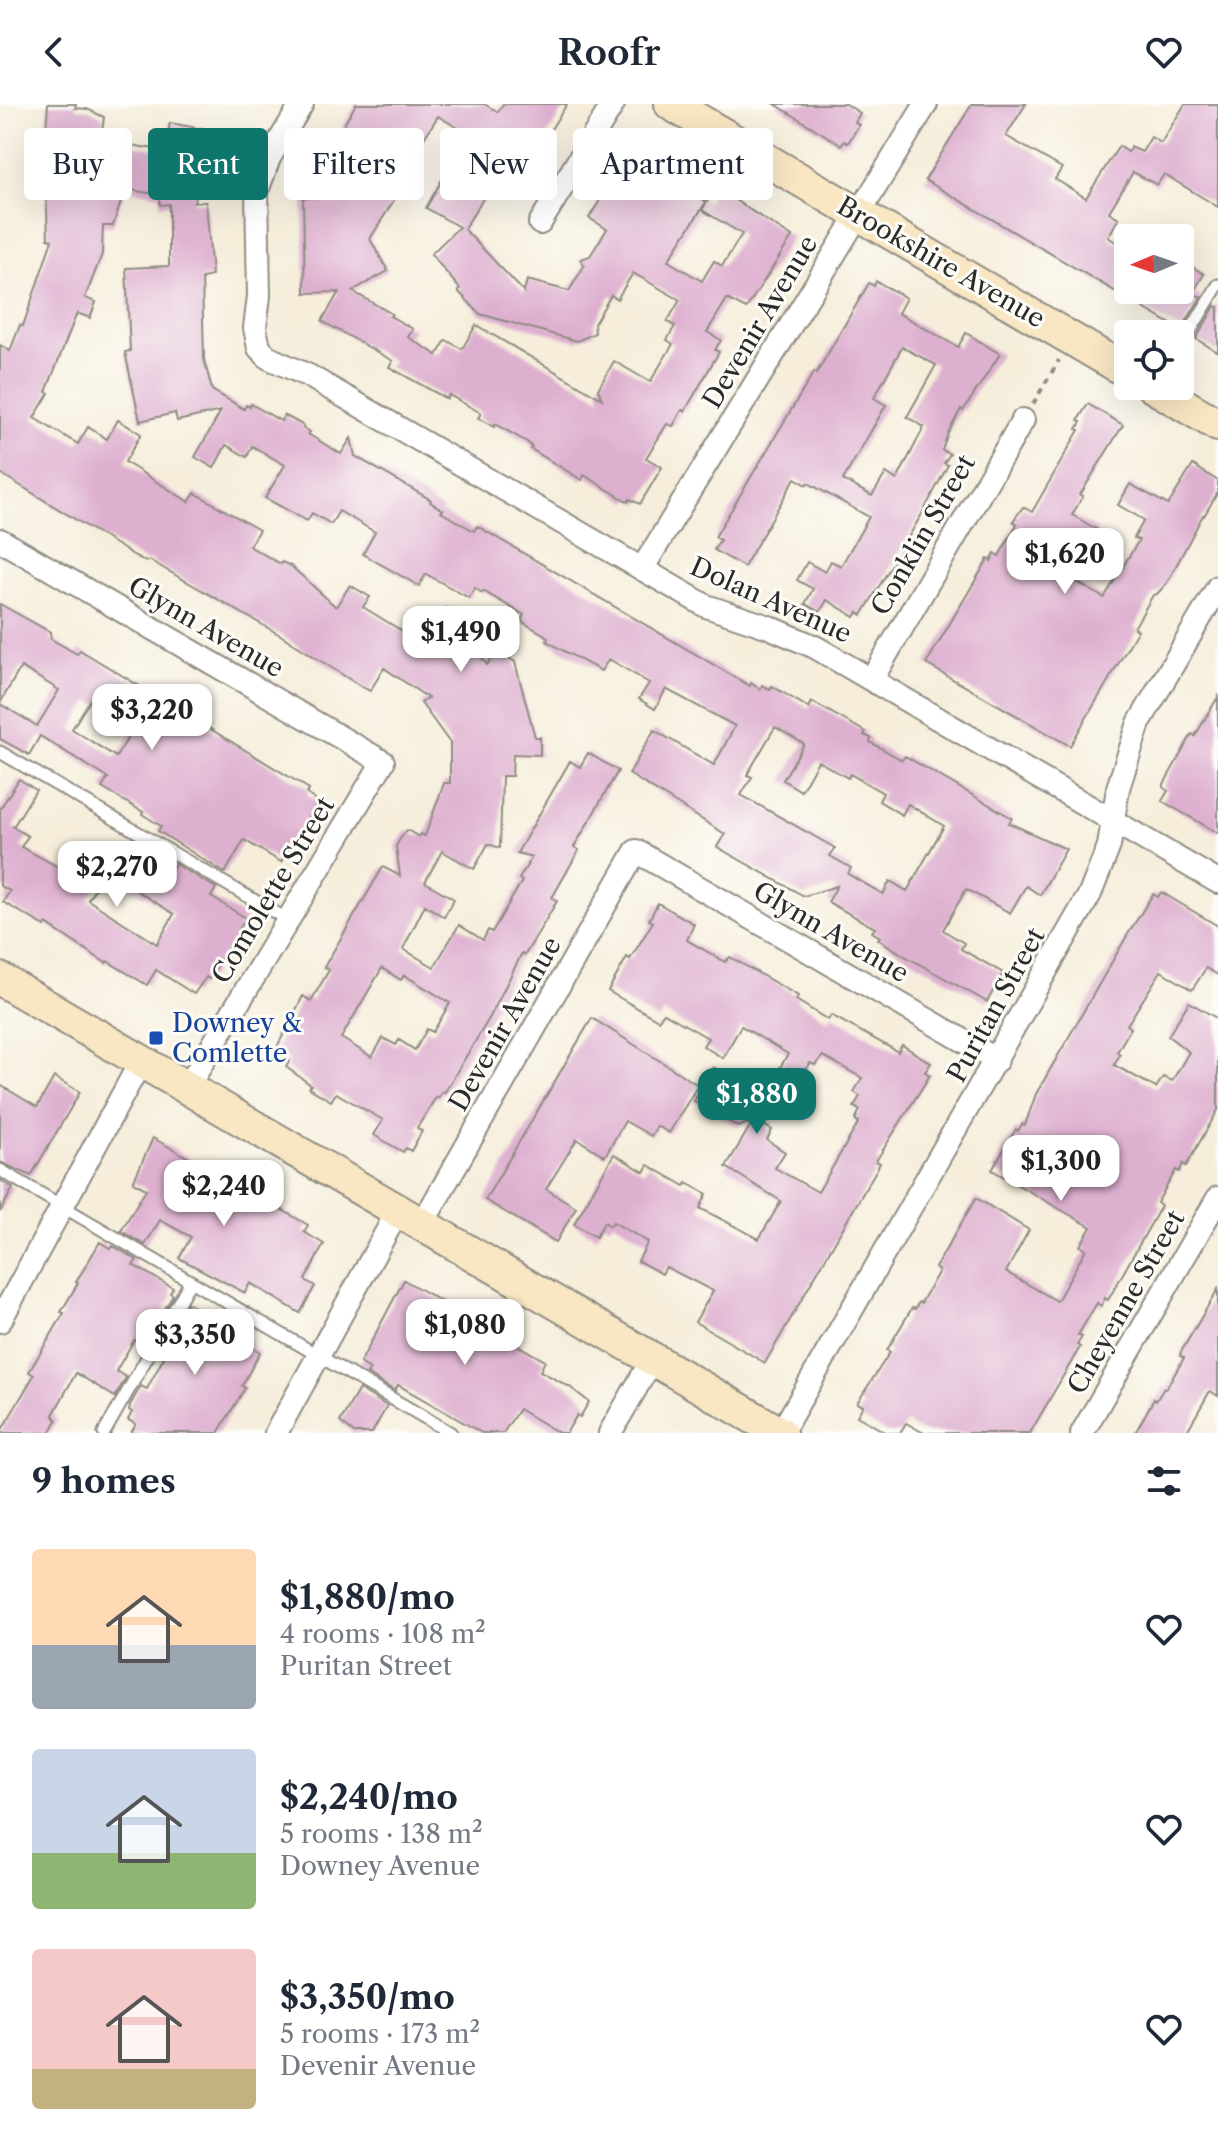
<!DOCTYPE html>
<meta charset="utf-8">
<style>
body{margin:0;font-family:"Libre Caslon Text",serif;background:#f2f2f3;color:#1f2937;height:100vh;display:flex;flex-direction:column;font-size:30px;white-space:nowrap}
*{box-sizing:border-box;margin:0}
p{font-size:26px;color:#747a83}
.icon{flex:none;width:44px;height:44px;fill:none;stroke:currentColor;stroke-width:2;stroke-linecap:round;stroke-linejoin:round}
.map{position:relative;height:1329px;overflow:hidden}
.panel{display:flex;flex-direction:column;background:#fff;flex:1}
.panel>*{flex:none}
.banner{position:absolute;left:24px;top:24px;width:800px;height:72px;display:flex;gap:16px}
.needle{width:52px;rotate:268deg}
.buttons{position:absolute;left:1114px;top:120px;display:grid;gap:16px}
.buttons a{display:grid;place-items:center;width:80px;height:80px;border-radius:8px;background:#fff;box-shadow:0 8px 32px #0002;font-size:40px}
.price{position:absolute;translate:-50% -68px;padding:0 18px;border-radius:16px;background:#fff;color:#222;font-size:26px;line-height:52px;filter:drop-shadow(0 2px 4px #0008)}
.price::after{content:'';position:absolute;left:50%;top:48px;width:24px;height:18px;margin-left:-12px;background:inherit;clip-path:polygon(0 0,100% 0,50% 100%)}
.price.on{background:#0f766e;color:#fff}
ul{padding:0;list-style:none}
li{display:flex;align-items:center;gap:24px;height:200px;padding:0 32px}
li span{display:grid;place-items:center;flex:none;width:224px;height:160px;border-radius:8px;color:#555}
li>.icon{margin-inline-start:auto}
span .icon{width:96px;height:96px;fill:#fffc;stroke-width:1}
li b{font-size:34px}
h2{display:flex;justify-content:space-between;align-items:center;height:96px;padding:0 32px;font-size:34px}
.tag{padding:0 28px;border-radius:8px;background:#fff;box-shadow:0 8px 32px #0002;font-size:28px;line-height:72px}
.tag.on{background:#0f766e;color:#fff}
header{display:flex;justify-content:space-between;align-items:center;height:104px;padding:0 32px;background:#fff;font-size:36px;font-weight:600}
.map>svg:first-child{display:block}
.building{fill:#deb0d0;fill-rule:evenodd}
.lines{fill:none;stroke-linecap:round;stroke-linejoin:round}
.lane-casing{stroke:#908c83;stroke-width:15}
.street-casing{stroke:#908c83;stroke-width:26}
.secondary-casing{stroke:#908c83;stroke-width:36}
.path{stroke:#908c83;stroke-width:4;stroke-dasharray:6 6;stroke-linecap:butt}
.lane{stroke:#fff;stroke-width:11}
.street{stroke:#fff;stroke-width:22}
.secondary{stroke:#f9e7c3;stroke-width:32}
.transit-dot{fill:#1a4fb4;stroke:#fdfcf7;stroke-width:3}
.labels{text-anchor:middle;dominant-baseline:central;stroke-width:6;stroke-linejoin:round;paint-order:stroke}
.street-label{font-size:26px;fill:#2b2b2b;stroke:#fdfcf7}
.transit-label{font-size:26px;fill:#164399;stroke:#fdfcf7;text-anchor:start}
</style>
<header><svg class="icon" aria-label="back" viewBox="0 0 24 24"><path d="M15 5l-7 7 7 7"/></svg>Roofr<svg class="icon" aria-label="heart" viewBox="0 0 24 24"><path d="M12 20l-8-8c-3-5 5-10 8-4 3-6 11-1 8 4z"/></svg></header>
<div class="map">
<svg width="1218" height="1329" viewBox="0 0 1218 1329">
<rect width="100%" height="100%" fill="#fdfcf7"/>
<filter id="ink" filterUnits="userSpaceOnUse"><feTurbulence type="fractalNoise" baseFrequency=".0125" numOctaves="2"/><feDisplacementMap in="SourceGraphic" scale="16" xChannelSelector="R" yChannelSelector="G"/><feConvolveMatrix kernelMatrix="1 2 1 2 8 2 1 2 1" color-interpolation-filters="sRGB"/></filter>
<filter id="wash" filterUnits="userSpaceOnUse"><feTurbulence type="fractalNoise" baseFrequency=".006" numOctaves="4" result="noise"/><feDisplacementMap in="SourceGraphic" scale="32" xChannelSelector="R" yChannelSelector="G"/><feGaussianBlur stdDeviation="1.8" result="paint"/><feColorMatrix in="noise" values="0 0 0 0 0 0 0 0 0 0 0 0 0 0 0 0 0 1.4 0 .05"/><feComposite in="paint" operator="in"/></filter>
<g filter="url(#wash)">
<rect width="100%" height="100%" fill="#f6eedb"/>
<g id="blocks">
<g class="building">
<path d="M 48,0 L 76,0 L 75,4 L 87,5 L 104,13 L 101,36 L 154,45 L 166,38 L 170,19 L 219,28 L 210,61 L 199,60 L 200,83 L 194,98 L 206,98 L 212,172 L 202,174 L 203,214 L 204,255 L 212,286 L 244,305 L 246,301 L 250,303 L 251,300 L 281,317 L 284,311 L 304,322 L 303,324 L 310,328 L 308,330 L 341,350 L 351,334 L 355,352 L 431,396 L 430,398 L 443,406 L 441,408 L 474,427 L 477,422 L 750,582 L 751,579 L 760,585 L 762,581 L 770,585 L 772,582 L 809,604 L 812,598 L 866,628 L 864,631 L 871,634 L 870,638 L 902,656 L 905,652 L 1012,714 L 1009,719 L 1066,745 L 1040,791 L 1026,782 L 1010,809 L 966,785 L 943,826 L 964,839 L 961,845 L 1003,869 L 987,898 L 905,852 L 878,835 L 880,833 L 872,828 L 875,824 L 828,798 L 837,782 L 804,792 L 717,743 L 725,730 L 629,670 L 654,626 L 714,661 L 735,622 L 666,585 L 655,605 L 639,595 L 649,579 L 609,555 L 601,567 L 562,546 L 547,537 L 548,534 L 545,531 L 521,517 L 524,511 L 483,487 L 482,489 L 475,484 L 469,494 L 426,470 L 419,482 L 363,450 L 375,428 L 339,407 L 331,420 L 312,409 L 307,417 L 285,405 L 265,394 L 285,361 L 252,342 L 247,353 L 226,341 L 214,364 L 195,353 L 221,307 L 177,317 L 175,309 L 140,317 L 125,248 L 130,247 L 126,164 L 169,162 L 169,100 L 160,101 L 160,91 L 125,85 L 113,122 L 103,122 L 102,150 L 85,194 L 96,198 L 90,214 L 77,209 L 46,288 L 49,289 L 34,314 L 78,340 L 88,323 L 107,335 L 118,316 L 141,330 L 125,358 L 189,398 L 195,389 L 259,426 L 249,442 L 281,460 L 282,458 L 291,462 L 336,503 L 350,481 L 370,493 L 363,503 L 412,533 L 428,510 L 439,518 L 447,504 L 487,561 L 497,546 L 515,558 L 535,633 L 540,633 L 540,651 L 513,650 L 512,672 L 502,672 L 500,744 L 488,740 L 474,765 L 442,747 L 425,778 L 454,795 L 444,813 L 425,801 L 403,845 L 434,863 L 459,821 L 483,836 L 488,826 L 492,828 L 522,777 L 519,775 L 532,753 L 517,749 L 570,657 L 580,663 L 588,649 L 618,667 L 574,743 L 579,746 L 552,794 L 557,797 L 525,851 L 522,849 L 490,913 L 444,989 L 442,988 L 438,994 L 436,993 L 417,1024 L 422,1027 L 411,1047 L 406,1044 L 403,1048 L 374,1031 L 383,1016 L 336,989 L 331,997 L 309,984 L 311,981 L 286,963 L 290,956 L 275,947 L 303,892 L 311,897 L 329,866 L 324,863 L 383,763 L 400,772 L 396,742 L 400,735 L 407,726 L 419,733 L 420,730 L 425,732 L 444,679 L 450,679 L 450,639 L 421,599 L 428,594 L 384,564 L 370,587 L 360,582 L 282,532 L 149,456 L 147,458 L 135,452 L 0,369 L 0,241 L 10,247 L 20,221 L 23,222 L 52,136 L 48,135 L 46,79 L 48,79 L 50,41 L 45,40 ZM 775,623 L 804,640 L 783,676 L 801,687 L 818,657 L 848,674 L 850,670 L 883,689 L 879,697 L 902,711 L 908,700 L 944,722 L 907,787 L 890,777 L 883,790 L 848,770 L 851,764 L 830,752 L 835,744 L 741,691 L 752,673 L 747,671 ZM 382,864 L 401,876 L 404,871 L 450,899 L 433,928 L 427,925 L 415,946 L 399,936 L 396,941 L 383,934 L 372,953 L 341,934 Z"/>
<path d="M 356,0 L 484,0 L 498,8 L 503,0 L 567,0 L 523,69 L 518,66 L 516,70 L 503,63 L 464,125 L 524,188 L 527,176 L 569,187 L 584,162 L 581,155 L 590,152 L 607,125 L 589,114 L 623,59 L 621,57 L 637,37 L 641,39 L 642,37 L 671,55 L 662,71 L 706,98 L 668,157 L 702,177 L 714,157 L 722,162 L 742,130 L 702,106 L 716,84 L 792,133 L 746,205 L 727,195 L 707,228 L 721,236 L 715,246 L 719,248 L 685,307 L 682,306 L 673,322 L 667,320 L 646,354 L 662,363 L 640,400 L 630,395 L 628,398 L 584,371 L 582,376 L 531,345 L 532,343 L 527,338 L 495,320 L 494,323 L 478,314 L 481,309 L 449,291 L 447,295 L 389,263 L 393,257 L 322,217 L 339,188 L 305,189 L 303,94 L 337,93 L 338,87 L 308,81 ZM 438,12 L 468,30 L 426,104 L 459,123 L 431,150 L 460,185 L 458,187 L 480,210 L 577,237 L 595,229 L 594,220 L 611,191 L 617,195 L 633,169 L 680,196 L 667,218 L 675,222 L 667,236 L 673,240 L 650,278 L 614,257 L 598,285 L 602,295 L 476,221 L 462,245 L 446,236 L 437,251 L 408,233 L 413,225 L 390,212 L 392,210 L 352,187 L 388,167 L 370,135 L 394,96 L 359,75 L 384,34 L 397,42 L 401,34 L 418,44 Z"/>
<polygon points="775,0 846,0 860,9 855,18 859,21 848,39 844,37 841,41"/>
<polygon points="972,0 1026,0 1006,32 1062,64 1055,75 1086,94 1119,42 1128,48 1131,43 1142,48 1151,33 1161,39 1185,0 1218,0 1218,103 1164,70 1157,81 1133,68 1109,108 1119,114 1108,133 1128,146 1128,186 1180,186 1180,170 1186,159 1204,170 1193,189 1201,193 1181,226 925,76"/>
<path d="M 876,177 L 906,194 L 898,209 L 958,243 L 966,229 L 1000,250 L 963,307 L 961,305 L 948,329 L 942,346 L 950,350 L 944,359 L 948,361 L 922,410 L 862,511 L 858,508 L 855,513 L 827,496 L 820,508 L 805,500 L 813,485 L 797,476 L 807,458 L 825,468 L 831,457 L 841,462 L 869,413 L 808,379 L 807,381 L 795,374 L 744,463 L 714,446 L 720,436 L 715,433 L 814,268 L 816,270 L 869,179 L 874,182 ZM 902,243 L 936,261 L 907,313 L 924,323 L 897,376 L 886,369 L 872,392 L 843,376 L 886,301 L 874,294 Z"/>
<polygon points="1215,202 1218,203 1218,248 1196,235"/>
<polygon points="1088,300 1123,321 1080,391 1083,392 1072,411 1098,426 1088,443 1062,428 1045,457 1070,474 1104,494 1139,436 1134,434 1144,416 1118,401 1130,380 1168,401 1193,361 1218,377 1218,388 1204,412 1203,411 1167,479 1157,490 1153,491 1134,524 1138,526 1070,642 926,560 988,455 991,457 995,449 999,452 1017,420 1013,417 1023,403 1032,408 1079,326 1077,325 1081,318 1078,316"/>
<path d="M 0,500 L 50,528 L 51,535 L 77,550 L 80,546 L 306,683 L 309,686 L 307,690 L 318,698 L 281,758 L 244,736 L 225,769 L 158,727 L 161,722 L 142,710 L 143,708 L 102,684 L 108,674 L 40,632 L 29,651 L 0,635 L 0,600 L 37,622 L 59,586 L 21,563 L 0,599 ZM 90,596 L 134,624 L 116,653 L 72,625 Z"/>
<polygon points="1218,593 1218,729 1162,697 1168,687 1164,684 1164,680 1192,630 1195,632"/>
<polygon points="19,675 36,686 13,723 28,732 21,743 75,772 91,747 111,759 88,796 157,840 174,810 126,780 139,759 166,776 175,760 216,784 211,793 246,814 209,875 206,873 194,890 156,866 147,881 107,857 106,859 46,820 45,822 3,798 10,787 0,782 0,705"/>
<polygon points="1161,788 1218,822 1218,871 1206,864 1192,886 1161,867 1127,921 1131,924 1117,948 1120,950 1114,961 1156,984 1163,973 1172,977 1189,948 1168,932 1189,898 1218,915 1218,1006 1186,1062 1183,1060 1179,1068 1176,1066 1157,1099 1161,1102 1108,1196 1105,1194 1101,1202 1097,1199 1078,1231 1082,1233 1077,1241 1080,1243 1030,1329 924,1329 906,1319 900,1329 887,1329 857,1312 863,1302 857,1299 890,1248 887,1246 912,1204 915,1205 919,1198 921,1199 939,1167 935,1164 976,1094 1029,1126 1006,1168 1057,1197 1086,1145 1080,1142 1091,1123 992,1066 1016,1025 1018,1027 1022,1020 1025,1021 1036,990 1128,830 1153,790 1158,793"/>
<path d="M 658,799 L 694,820 L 687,836 L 725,858 L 730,853 L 772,877 L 798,892 L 796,896 L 828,916 L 831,911 L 898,948 L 902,941 L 931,959 L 925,968 L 930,971 L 876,1057 L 880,1059 L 878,1063 L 765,1259 L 695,1218 L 713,1187 L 666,1163 L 662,1170 L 638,1157 L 648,1138 L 613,1118 L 610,1122 L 604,1118 L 596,1133 L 574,1120 L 614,1050 L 644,1068 L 648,1061 L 685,1082 L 687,1079 L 707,1090 L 700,1104 L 759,1135 L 781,1097 L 726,1063 L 753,1017 L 738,1023 L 694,997 L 713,963 L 763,992 L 788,950 L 741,922 L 723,954 L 703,942 L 708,934 L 664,909 L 658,916 L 608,887 L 627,853 L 630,855 L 653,818 L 649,816 ZM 823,952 L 862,974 L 854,988 L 860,992 L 854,1003 L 860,1006 L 855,1016 L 859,1018 L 818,1088 L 775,1064 L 785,1048 L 767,1036 L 772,1026 L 755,1016 L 786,1003 L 810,959 L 815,961 Z"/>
<polygon points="592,914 698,981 669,1029 657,1022 651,1032 625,1017 605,1052 577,1035 546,1085 576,1103 556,1138 485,1096"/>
<polygon points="54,973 80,988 31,1072 0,1058 0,981 37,1003"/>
<polygon points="153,1034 221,1072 218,1077 253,1097 257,1089 281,1102 279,1104 308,1121 304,1128 324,1140 305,1176 315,1182 300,1209 250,1179 245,1189 179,1154 191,1133 160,1116 145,1141 121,1127 146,1085 133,1078"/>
<polygon points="0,1076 13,1084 0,1108"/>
<polygon points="100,1138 111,1145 113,1142 137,1156 133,1161 173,1184 170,1189 173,1191 144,1241 134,1236 116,1267 126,1273 115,1293 76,1269 53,1311 57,1316 50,1329 0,1329 34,1271 29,1268 64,1209 61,1208 78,1179 76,1178"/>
<polygon points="404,1176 545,1257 540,1267 570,1283 589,1298 580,1313 577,1311 566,1329 559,1329 519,1305 503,1329 482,1329 398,1281 395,1287 367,1270 370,1265 360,1259"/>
<polygon points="1218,1185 1218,1292 1210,1287 1186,1329 1135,1329 1154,1295 1156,1297 1164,1284 1166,1285 1184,1254 1180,1252 1181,1248"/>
<polygon points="188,1199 215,1215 217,1211 242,1225 240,1229 245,1231 244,1234 252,1238 250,1242 260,1248 242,1282 245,1284 218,1329 131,1329 136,1320 128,1316 132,1308 129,1306 130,1301 141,1282 147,1285 164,1253 159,1250"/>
<polygon points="359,1285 387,1302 372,1329 354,1329 340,1318"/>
</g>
</g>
</g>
<g filter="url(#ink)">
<use href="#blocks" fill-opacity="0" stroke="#908c83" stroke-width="2"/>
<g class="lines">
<g class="lane-casing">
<g id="lane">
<polyline points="1180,244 1218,181"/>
<polyline points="0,648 288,816"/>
<polyline points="0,1066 451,1329"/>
<polyline points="104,1329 190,1178"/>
</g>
</g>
<g class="street-casing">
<g id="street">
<polyline points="302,0 269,54 257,87 259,192 255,224 259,244 269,254 309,272 706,502 769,523 815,543 1218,778"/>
<polyline points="540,119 613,0"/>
<polyline points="0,436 383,658 187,984"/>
<polyline points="642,465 926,0"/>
<polyline points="872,575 1023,316"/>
<polyline points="422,1120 636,747 997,956"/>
<polyline points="0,1217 141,957"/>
<polyline points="276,1329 398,1107"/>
<polyline points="610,1329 653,1254"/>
<polyline points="781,1329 1090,790 1109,742 1118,684 1139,619 1218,483"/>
<polyline points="1082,1329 1218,1094"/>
</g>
</g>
<g class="secondary-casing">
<g id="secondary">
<polyline points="671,0 1128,268"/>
<polyline points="1152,282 1218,321"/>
<polyline points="0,875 780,1329"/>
</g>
</g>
<polyline class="path" points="1033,300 1059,256"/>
<use href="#lane" class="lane"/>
<use href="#street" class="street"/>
<use href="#secondary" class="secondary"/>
</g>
</g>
<rect class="transit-dot" x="148" y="926" width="16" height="16" rx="4"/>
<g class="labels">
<g class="street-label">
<text transform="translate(941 158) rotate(30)">Brookshire Avenue</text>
<text transform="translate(760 218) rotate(-59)">Devenir Avenue</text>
<text transform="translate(923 431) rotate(-60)">Conklin Street</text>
<text transform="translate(771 496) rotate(24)">Dolan Avenue</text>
<text transform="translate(206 523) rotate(30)">Glynn Avenue</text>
<text transform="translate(273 786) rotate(-59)">Comolette Street</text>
<text transform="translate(831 828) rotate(30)">Glynn Avenue</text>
<text transform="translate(996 901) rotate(-61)">Puritan Street</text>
<text transform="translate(505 920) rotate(-60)">Devenir Avenue</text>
<text transform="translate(1126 1198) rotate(-60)">Cheyenne Street</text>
</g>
<g class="transit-label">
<text x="172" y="919">Downey &amp;<tspan x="172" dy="30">Comlette</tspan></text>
</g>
</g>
</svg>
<div class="buttons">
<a><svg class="needle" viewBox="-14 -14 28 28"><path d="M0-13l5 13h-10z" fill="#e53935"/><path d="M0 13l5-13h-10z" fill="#747a83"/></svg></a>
<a><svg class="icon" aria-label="locate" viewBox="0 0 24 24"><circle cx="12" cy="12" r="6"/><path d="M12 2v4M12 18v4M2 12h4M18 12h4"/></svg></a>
</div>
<b class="price" style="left:1065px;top:492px">$1,620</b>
<b class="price" style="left:461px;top:570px">$1,490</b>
<b class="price" style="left:152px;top:648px">$3,220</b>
<b class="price" style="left:117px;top:805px">$2,270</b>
<b class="price on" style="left:757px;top:1032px">$1,880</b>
<b class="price" style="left:1061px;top:1099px">$1,300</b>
<b class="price" style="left:224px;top:1124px">$2,240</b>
<b class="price" style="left:465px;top:1263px">$1,080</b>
<b class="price" style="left:195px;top:1273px">$3,350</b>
<div class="banner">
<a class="tag">Buy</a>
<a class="tag on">Rent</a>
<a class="tag">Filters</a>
<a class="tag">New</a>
<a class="tag">Apartment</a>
</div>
</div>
<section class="panel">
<h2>9 homes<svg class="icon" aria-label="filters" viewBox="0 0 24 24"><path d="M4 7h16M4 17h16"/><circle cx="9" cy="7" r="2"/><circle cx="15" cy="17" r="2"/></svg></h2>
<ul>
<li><span style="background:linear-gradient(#ffd9b3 60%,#9aa5b1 0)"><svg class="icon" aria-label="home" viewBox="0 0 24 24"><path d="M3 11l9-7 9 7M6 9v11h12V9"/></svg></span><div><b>$1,880/mo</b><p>4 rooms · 108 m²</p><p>Puritan Street</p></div><svg class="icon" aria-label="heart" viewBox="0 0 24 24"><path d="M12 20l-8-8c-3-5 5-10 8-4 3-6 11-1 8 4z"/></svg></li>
<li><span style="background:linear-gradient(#c9d6e8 65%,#8fb573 0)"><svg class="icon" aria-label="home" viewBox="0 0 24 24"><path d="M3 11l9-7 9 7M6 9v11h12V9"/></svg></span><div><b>$2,240/mo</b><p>5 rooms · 138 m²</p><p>Downey Avenue</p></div><svg class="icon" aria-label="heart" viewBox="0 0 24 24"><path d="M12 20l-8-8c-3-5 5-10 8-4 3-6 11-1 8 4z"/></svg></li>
<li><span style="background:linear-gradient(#f6c9c9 75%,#c2b280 0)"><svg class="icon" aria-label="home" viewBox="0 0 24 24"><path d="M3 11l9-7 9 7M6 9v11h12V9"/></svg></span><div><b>$3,350/mo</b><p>5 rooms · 173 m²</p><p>Devenir Avenue</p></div><svg class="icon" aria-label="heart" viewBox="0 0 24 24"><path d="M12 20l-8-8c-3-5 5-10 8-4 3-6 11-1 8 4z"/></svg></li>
</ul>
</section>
